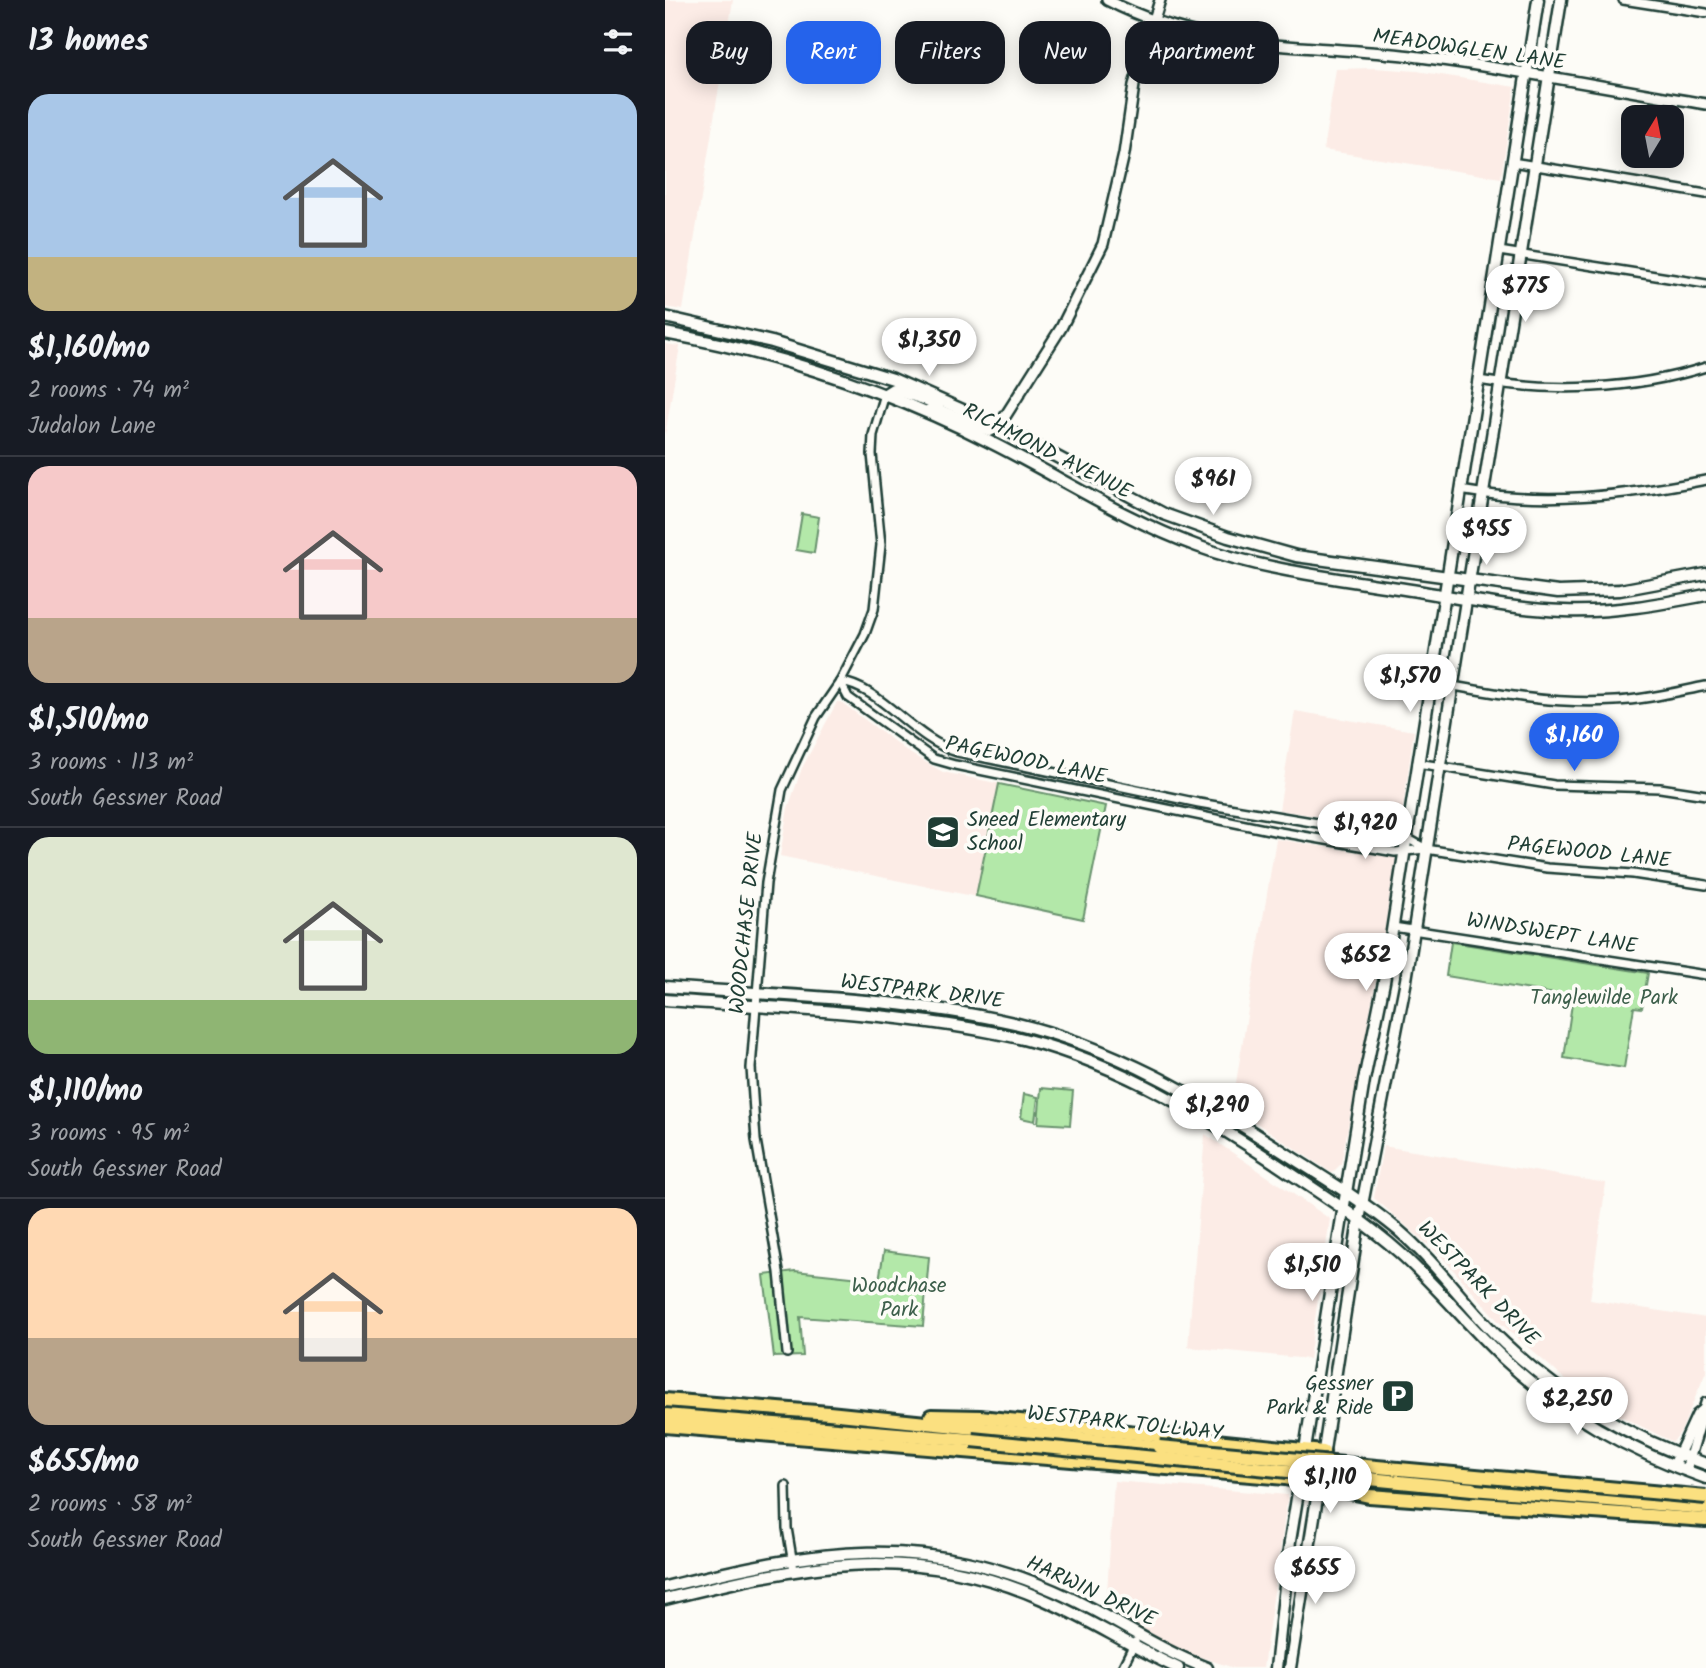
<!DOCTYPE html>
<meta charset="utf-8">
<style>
body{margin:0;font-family:Kalam,sans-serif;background:#242831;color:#f1f3f6;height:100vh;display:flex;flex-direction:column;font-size:26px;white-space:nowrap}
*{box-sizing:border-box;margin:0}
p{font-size:23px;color:#9ea1a6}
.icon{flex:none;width:38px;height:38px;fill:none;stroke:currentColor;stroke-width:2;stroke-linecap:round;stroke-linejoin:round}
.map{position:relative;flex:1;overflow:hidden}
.details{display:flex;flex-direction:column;background:#171b24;width:665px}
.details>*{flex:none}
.guide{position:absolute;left:21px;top:21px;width:665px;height:63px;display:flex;gap:14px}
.needle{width:46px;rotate:10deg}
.buttons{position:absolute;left:956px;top:105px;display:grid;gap:14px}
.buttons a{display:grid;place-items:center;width:63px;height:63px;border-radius:14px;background:#171b24;box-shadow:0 4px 18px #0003;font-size:35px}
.price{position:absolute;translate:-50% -60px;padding:0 16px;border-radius:24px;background:#fff;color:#222;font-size:23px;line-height:46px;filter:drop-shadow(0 2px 4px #0008)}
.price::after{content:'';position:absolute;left:50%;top:42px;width:21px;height:16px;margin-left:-10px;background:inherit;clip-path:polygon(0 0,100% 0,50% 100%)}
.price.active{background:#2563eb;color:#fff}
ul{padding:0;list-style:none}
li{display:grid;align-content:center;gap:14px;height:371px;padding:0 28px}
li+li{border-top:2px solid #363941}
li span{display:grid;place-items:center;height:217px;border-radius:21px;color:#555}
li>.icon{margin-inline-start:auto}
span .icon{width:126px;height:126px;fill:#fffc;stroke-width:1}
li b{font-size:30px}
h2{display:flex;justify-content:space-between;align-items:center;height:84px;padding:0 28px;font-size:30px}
.chip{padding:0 24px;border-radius:21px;background:#171b24;box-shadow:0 4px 18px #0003;font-size:24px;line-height:63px}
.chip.active{background:#2563eb;color:#fff}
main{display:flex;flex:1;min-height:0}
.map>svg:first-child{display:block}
.built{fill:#fcece6}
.park{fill:#b3e8a9;stroke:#69926e;stroke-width:2}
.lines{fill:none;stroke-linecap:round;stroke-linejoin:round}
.minor-casing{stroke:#1f3d34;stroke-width:12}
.tertiary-casing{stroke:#1f3d34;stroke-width:14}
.secondary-casing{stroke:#1f3d34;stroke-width:15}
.motorway-casing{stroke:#1f3d34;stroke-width:18}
.minor{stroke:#fdfcf7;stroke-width:7}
.tertiary{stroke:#fdfcf7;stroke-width:9}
.secondary{stroke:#fdfcf7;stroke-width:10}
.motorway{stroke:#fbe080;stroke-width:12}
.motorway-bridge-casing{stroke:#1f3d34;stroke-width:18;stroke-linecap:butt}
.motorway-bridge{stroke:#fbe080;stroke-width:12}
.labels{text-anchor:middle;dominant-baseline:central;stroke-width:7;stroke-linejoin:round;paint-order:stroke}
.street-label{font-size:21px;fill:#1f3d34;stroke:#fdfcf7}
.poi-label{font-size:21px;fill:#1f3d34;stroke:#fdfcf7;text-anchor:start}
.park-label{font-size:21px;fill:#3d5f4b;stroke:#fdfcf7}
</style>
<main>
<section class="details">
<h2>13 homes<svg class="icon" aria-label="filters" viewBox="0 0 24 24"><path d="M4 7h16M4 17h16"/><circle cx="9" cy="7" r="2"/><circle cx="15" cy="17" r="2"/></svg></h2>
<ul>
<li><span style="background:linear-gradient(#a9c7e8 75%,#c2b280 0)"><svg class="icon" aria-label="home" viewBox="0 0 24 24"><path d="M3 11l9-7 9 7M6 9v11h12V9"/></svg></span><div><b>$1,160/mo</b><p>2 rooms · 74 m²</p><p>Judalon Lane</p></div></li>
<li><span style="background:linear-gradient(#f6c9c9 70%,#b9a48a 0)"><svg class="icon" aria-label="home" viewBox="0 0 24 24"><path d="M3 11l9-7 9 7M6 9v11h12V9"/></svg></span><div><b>$1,510/mo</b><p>3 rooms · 113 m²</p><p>South Gessner Road</p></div></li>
<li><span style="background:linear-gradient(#dfe7d0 75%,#8fb573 0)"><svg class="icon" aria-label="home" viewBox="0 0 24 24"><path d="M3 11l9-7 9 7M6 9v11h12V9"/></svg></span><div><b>$1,110/mo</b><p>3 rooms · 95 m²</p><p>South Gessner Road</p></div></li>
<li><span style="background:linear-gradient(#ffd9b3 60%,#b9a48a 0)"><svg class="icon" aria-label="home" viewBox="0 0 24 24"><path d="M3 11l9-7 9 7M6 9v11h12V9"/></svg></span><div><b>$655/mo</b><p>2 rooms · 58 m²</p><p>South Gessner Road</p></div></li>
</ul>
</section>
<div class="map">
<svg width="1041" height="1668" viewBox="0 0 1041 1668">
<rect width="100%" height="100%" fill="#fdfcf7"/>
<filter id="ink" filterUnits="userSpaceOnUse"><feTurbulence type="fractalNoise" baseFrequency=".0143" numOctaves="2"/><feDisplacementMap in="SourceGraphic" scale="14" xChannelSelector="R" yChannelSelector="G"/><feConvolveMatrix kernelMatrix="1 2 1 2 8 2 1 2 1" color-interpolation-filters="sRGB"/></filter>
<g filter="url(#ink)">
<g class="built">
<polygon points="0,0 68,0 18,310 0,307"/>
<polygon points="709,68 752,71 850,87 836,178 658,150 671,69"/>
<polygon points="0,344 15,346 0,436"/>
<polygon points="172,702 176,702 246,754 278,772 441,806 418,919 115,856 123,808 137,768"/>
<polygon points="630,711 749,731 735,829 614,810"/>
<polygon points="611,839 731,858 713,970 676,1164 667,1173 567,1107"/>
<polygon points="540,1134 665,1219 644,1359 523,1347"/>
<polygon points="718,1146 941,1183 925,1300 1041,1318 1041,1372 1016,1431 1008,1442 941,1409 910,1388 834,1322 776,1256 709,1198"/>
<polygon points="449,1481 623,1495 598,1668 569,1668 520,1652 441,1609"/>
</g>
<g class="park">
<polygon points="137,514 154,517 149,553 131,550"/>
<polygon points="334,784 441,806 418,919 311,896"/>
<polygon points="786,942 983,973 977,1008 969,1007 959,1068 899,1058 908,997 781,976"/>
<polygon points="376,1088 408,1091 405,1125 373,1123"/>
<polygon points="359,1094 373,1097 370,1121 356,1118"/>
<polygon points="219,1251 264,1257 258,1326 135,1317 138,1356 109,1357 99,1275 130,1271 214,1280"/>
</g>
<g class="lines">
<g class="minor-casing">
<g id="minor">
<polyline points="958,0 1041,13"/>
<polyline points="847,162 1041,194"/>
<polyline points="834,251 1041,284"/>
<path d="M 813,380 C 888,393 968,390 1041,367"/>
<path d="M 795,490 C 879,505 958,496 1041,480"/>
<polyline points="175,682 183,697 269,759 290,765 609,831 730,852 761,849 882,868 968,874 1041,885"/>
<path d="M 175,682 C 215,686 248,739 292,752 L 534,803 L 742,838 L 761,849"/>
<path d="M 766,682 C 826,693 889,705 950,701 C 980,700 1011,692 1041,686"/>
<polyline points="752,763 889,785 995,788 1041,795"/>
<polyline points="728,927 1041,975"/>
<polyline points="122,1353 114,1272 91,1140 86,1068 101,883 117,790 151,717 175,682 200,634 209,609 216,545 207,454 208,435 220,394"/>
<polyline points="121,1486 122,1528 129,1570"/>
<polyline points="457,1668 470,1642"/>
</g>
</g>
<g class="tertiary-casing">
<g id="tertiary">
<path d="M 442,0 C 544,53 637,43 747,56 C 845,68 943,88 1041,104"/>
<polyline points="334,426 396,328 438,244 459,154 469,85 495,0"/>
<polyline points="1009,1465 1032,1415 1038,1410"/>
<polyline points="1021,1470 1041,1403"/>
</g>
</g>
<g class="secondary-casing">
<g id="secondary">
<polyline points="0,317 107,342 228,379 334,426 499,514 563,537 631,556 893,592 955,590 1041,574"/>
<path d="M 0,333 C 115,354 223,390 327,443 C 395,477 460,520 532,546 C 594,569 661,577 726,587 C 783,595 841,609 899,611 C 947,613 995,604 1041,595"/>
<polyline points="220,394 228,389 274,404"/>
<polyline points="264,410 271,409 325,431 334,426"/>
<path d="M 0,987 C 115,996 235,997 349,1023 C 450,1047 534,1097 620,1153 C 659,1178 698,1201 733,1230 C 773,1264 801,1307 839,1343 C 896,1397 967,1439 1041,1464"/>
<path d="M 0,1000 C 110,1008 223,1012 331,1033 C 436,1053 531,1110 619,1169 C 658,1195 699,1221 734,1252 C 771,1285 802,1324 838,1358 C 898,1414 964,1451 1041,1478"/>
<polyline points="639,1456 699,1080 719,982 873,0"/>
<polyline points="658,1457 694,1220 741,980 896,0"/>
<path d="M 0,1587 C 150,1550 259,1529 405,1598 C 451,1620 494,1650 542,1668"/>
<path d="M 0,1599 C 132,1566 244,1541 375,1598 C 423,1618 466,1647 513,1668"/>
<polyline points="611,1668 625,1541 636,1474"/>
<polyline points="625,1668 655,1479"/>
</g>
</g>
<g class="motorway-casing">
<g id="motorway">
<polyline points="0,1400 164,1413 494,1447"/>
<polyline points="0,1415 307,1440"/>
<polyline points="266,1416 315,1417 658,1452"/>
<polyline points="0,1426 620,1478 704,1496 1041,1520"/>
<polyline points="807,1489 1041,1508"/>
</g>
</g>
<use href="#minor" class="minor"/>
<use href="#tertiary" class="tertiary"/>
<use href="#secondary" class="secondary"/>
<use href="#motorway" class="motorway"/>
<g class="motorway-bridge-casing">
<g id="motorway-bridge">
<polyline points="307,1440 807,1489"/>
<polyline points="494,1447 1041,1497"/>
</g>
</g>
<use href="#motorway-bridge" class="motorway-bridge"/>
</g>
</g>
<defs>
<g id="school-square" transform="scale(1.75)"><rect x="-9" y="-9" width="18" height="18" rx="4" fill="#1f3d34" stroke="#fdfcf7"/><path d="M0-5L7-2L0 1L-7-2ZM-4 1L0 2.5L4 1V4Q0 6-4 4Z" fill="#fff"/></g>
<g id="parking-square" transform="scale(1.75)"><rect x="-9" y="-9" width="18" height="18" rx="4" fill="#1f3d34" stroke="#fdfcf7"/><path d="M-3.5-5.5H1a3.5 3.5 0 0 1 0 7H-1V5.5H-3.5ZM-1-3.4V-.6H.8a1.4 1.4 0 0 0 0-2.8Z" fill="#fff"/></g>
</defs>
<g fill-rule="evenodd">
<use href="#school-square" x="278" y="832"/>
<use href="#parking-square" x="733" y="1396"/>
</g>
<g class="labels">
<g class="street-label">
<text transform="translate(804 50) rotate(8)">MEADOWGLEN LANE</text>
<text transform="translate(382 452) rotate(27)">RICHMOND AVENUE</text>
<text transform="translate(361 761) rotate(12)">PAGEWOOD LANE</text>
<text transform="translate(924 853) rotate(6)">PAGEWOOD LANE</text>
<text transform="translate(82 923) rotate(-84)">WOODCHASE DRIVE</text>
<text transform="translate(887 934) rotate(9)">WINDSWEPT LANE</text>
<text transform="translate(257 992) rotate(7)">WESTPARK DRIVE</text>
<text transform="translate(813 1284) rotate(46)">WESTPARK DRIVE</text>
<text transform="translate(460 1424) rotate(6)">WESTPARK TOLLWAY</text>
<text transform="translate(426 1592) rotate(25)">HARWIN DRIVE</text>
</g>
<g class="poi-label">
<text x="302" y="820">Sneed Elementary<tspan x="302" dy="24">School</tspan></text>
<text x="708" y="1384" text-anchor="end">Gessner<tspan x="708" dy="24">Park &amp; Ride</tspan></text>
</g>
<g class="park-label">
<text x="939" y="998">Tanglewilde Park</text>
<text x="234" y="1286">Woodchase<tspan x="234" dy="24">Park</tspan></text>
</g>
</g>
</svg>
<div class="buttons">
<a><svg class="needle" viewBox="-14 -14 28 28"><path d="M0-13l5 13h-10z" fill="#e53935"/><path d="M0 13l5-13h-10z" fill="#9ea1a6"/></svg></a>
</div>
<b class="price" style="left:860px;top:324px">$775</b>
<b class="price" style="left:264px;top:378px">$1,350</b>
<b class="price" style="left:548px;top:517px">$961</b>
<b class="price" style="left:821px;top:567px">$955</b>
<b class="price" style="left:745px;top:714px">$1,570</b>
<b class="price active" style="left:909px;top:773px">$1,160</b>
<b class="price" style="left:700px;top:861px">$1,920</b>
<b class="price" style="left:701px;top:993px">$652</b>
<b class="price" style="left:552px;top:1143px">$1,290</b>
<b class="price" style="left:647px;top:1303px">$1,510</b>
<b class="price" style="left:912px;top:1437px">$2,250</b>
<b class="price" style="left:665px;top:1515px">$1,110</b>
<b class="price" style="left:650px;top:1606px">$655</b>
<div class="guide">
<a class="chip">Buy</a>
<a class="chip active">Rent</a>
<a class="chip">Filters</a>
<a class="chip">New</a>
<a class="chip">Apartment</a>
</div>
</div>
</main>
